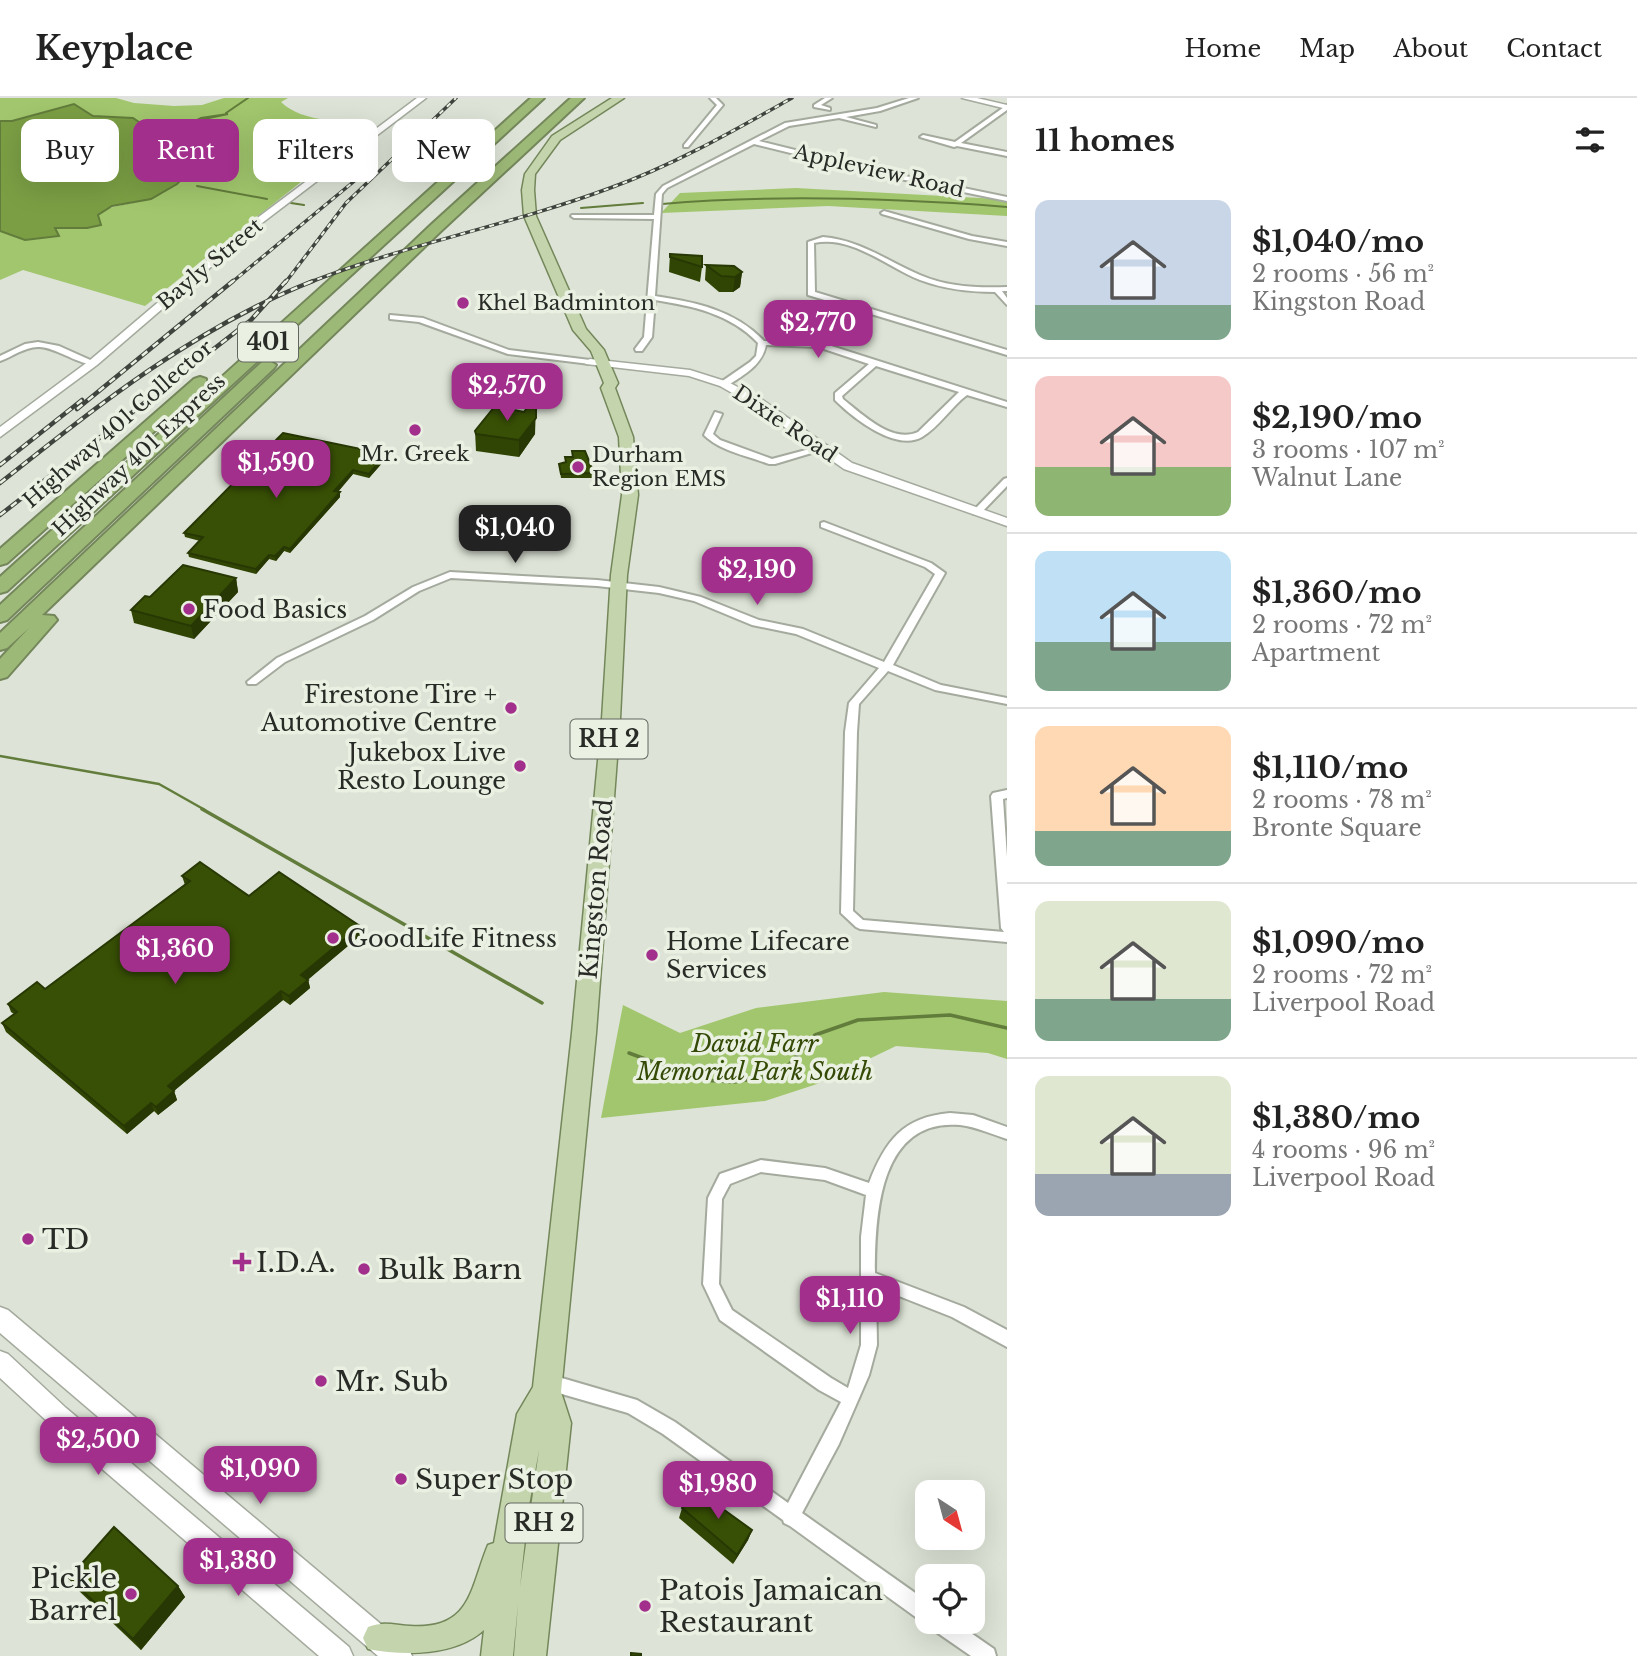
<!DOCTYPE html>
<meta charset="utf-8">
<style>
body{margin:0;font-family:"Libre Baskerville",serif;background:#f6f6f6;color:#222;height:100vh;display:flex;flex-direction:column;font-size:26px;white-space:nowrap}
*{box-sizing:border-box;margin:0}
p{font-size:23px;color:#767676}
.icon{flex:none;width:38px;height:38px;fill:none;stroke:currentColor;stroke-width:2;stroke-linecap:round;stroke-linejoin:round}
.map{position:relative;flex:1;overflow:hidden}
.panel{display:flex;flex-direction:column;background:#fff;width:630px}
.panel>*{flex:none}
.banner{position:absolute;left:21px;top:21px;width:665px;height:63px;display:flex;gap:14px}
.needle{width:46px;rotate:144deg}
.controls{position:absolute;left:915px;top:1382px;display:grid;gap:14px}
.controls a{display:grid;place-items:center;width:70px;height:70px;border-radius:14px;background:#fff;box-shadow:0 7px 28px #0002;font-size:35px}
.price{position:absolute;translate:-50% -60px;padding:0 16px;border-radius:14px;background:#a22f8b;color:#fff;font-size:23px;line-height:46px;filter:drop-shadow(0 2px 4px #0008)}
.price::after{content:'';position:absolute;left:50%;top:42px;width:21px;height:16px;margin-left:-10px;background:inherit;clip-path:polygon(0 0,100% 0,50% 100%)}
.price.current{background:#222;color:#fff}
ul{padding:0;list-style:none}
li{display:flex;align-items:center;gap:21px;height:175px;padding:0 28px}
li+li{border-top:2px solid #e0e0e0}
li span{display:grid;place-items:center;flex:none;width:196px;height:140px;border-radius:14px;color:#555}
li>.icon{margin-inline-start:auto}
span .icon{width:84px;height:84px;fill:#fffc;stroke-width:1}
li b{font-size:30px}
h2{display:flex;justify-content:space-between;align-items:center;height:84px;padding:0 28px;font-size:30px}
.pill{padding:0 24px;border-radius:14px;background:#fff;box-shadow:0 7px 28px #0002;font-size:24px;line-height:63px}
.pill.current{background:#a22f8b;color:#fff}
header{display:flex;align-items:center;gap:42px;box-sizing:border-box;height:98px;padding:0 35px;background:#fff;border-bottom:2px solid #e0e0e0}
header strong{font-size:33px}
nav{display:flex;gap:38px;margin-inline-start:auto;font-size:24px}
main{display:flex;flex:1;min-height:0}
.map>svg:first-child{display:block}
.green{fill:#a1c66d}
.water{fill:#7b9e44;stroke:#627c3b;stroke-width:2}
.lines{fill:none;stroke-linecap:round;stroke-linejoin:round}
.stream-far2{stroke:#627c3b;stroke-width:2}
.stream-far1{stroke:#627c3b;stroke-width:2.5}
.stream{stroke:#627c3b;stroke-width:3.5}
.street-casing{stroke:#a4aa9d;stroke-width:4}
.secondary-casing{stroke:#a4aa9d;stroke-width:3}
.primary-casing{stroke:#74875b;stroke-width:3}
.highway-casing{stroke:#74875b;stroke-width:4}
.street{fill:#fff;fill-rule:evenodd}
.secondary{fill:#fff;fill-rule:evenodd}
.primary{fill:#c4d5ad;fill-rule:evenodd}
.highway{fill:#9db977;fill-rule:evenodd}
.rail-far1-casing{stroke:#40443e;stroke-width:3.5}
.rail-casing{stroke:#40443e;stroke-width:4.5}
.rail-far1{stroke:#eaf1e3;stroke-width:2;stroke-dasharray:5;stroke-linecap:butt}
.rail{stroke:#eaf1e3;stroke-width:2.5;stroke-dasharray:7;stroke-linecap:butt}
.wall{fill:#304504}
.shaded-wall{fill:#273804}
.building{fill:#385005;stroke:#273804;stroke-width:2}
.poi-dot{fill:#a22f8b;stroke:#eaf1e3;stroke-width:2.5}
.labels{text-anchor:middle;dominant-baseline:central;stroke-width:7;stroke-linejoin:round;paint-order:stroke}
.far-street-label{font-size:21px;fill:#282b26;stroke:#eaf1e3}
.far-poi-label{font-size:21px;fill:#282b26;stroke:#eaf1e3;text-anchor:start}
.shield{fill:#eaf1e3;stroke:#62665f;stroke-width:2}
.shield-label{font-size:23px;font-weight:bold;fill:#282b26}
.poi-label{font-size:24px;fill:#282b26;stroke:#eaf1e3;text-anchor:start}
.street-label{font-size:24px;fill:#282b26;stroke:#eaf1e3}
.park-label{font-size:24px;font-style:italic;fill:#344a06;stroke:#eaf1e3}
.near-poi-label{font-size:28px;fill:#282b26;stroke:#eaf1e3;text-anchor:start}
</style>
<header>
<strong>Keyplace</strong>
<nav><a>Home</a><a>Map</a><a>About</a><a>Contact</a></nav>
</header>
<main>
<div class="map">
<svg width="1007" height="1558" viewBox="0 0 1007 1558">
<rect width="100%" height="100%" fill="#dde3d6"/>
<g class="green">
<path d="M 0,0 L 116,0 L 134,5 L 174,8 L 202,7 L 224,0 L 288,0 L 281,4 C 302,25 346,23 374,26 L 145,208 L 23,172 L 0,182 L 0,132 L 25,142 L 55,130 L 76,128 C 96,108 122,109 148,101 C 163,97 178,85 189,74 L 190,63 L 181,48 L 183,54 L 168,55 L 165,46 L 133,20 L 93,18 L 74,6 L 0,53 Z"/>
<polygon points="796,90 998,101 1007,104 1007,118 828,108 661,115 680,95"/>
<polygon points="884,894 1007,903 1007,961 988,955 896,948 817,986 765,1003 601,1020 623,907 680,935 756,910"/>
</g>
<polygon class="water" points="74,6 93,18 133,20 145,28 167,29 168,54 183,54 179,41 183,29 201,20 228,16 204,21 187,30 186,39 192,50 189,74 177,86 151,101 112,108 98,117 101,127 87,130 55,130 59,138 25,142 0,133 0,23 12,23"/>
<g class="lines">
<g class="stream-far2">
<polyline points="226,15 248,0"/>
<polyline points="197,88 267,101"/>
<polyline points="291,105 304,107"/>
<path d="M 662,106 C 777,96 892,100 1007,109"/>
<polyline points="581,110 643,105"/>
</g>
<polyline class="stream-far1" points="0,658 159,686 205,712"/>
<g class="stream">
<polyline points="202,711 542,905"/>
<polyline points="629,955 702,982 734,984 781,976 815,937 858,922 950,917 1007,930"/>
</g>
<g class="street-casing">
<g id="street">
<polygon points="710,0 716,0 723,7 688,49 684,49 684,47 717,7"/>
<polygon points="825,0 832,0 821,7 830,10 830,12 814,9 814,7"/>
<path d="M 909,0 L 918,0 L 880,13 L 846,19 L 876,27 L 876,29 L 839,20 L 789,28 L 759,43 L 876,72 L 1007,99 L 1007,103 L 876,76 L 754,46 L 667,90 L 662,96 L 655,198 C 695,204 735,212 764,243 L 822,245 L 1007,304 L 1007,309 L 967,297 C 951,309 939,329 922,339 C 896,354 853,320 835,302 L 835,295 L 869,266 L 818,249 L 766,247 C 762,268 743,277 727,288 L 721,288 L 721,284 L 750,264 L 756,258 L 758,245 C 731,216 693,208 655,202 L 652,239 L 642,253 L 636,253 L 635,251 L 644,239 L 654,121 L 574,120 L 571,118 L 572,117 L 654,117 L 656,96 L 663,88 L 785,25 L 877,10 ZM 876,268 L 959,294 L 918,334 C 892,346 862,316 843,301 L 842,298 Z"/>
<polygon points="1007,7 1007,12 961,45 1007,54 1007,58 957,48 954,49 920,39 923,37 955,44"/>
<polygon points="884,113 972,138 1007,144 1007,148 969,141 882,116 881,115"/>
<path d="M 823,139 C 860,142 887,163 920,177 C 947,189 978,190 1007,189 L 1007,193 L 1002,193 L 1007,200 L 1007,207 L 995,194 C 969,194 944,191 920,182 C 887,169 852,137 814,145 L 815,194 L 1007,252 L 1007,257 L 808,197 L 808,144 Z"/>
<polygon points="390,217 423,220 509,252 590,262 594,264 590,266 508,256 419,224 390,221"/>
<path d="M 38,244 L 59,248 L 97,265 C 83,271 56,248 38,249 C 24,249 12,259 0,263 L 0,258 L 25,246 Z"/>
<path d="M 715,314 L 722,316 L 713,336 L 720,342 L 772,361 L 821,348 L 825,351 L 775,366 L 769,366 C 748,358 720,353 704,337 Z"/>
<polygon points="1007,380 1007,388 980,416 974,416 974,412 1004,381"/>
<polygon points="824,424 931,465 945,475 893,567 941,587 1007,600 1007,606 935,592 888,573 859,606 857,634 853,813 863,822 1004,834 1001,830 991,698 993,695 1007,692 1007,700 1003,701 1007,759 1007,844 860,831 856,829 841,815 845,634 849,605 879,570 796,536 752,527 694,503 659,495 597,488 451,480 419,493 373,522 285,564 256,586 248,586 247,584 277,560 365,518 413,489 450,474 597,482 659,489 701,499 759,522 803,531 884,564 935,476 925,469 821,429 821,425"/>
<path d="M 950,1015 L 973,1017 L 1007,1029 L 1007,1041 C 991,1036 977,1029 960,1027 C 879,1020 875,1117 875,1175 L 964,1209 L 1007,1232 L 1007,1249 L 952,1219 L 876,1189 L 877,1247 L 869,1277 L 839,1346 L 802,1415 L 928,1504 L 928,1524 L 955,1524 L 994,1551 L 996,1558 L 971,1558 L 932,1531 L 930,1524 L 928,1525 L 921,1523 L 790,1428 L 784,1425 L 783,1422 L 663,1336 L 628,1315 L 548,1292 L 542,1290 L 540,1284 L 542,1278 L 548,1276 L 637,1302 L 675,1324 L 788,1405 L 841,1304 L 819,1292 L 720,1222 L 703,1186 L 708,1100 L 720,1076 L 761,1062 L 825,1070 L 869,1085 C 885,1043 903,1019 950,1015 ZM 761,1074 L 825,1082 L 866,1097 L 861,1139 L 861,1247 L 848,1290 L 831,1280 L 732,1212 L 719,1186 L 722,1101 L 730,1086 Z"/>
</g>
</g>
<g class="secondary-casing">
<g id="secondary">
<polygon points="417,0 426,0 262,125 97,267 0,339 0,329 89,263 256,121"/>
<polygon points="962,0 977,0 1007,7 1007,11"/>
<polygon points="590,261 690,272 728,284 761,301 852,365 1007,420 1007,428 844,371 753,307 720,288 689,278 586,266 584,264"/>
<polygon points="0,1209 8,1212 408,1549 412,1558 378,1558 0,1235"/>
<polygon points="0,1253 8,1256 66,1310 349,1549 353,1558 319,1558 50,1326 0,1280"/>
</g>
</g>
<g class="primary-casing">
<path id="primary" d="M 612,0 L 624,0 L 560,42 L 535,76 L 534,92 L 536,118 L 586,231 L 604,252 L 618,285 L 615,290 L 633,339 L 638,397 L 627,477 L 620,621 L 596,935 L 561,1294 L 571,1325 L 546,1558 L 514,1558 L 518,1506 L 513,1558 L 481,1558 L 484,1532 C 455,1558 405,1558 368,1551 L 363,1540 L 368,1529 C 383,1523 395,1527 410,1528 C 472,1532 470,1490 488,1447 L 494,1445 L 517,1316 L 533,1289 L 572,935 L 602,621 L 611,477 L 622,397 L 619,339 L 601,290 L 604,285 L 591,253 L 573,232 L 524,118 L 522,92 L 525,76 L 552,38 ZM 539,1352 L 520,1489 L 528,1413 Z"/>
</g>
<g class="highway-casing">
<g id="highway">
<polygon points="531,0 544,0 7,493 0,495 0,479"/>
<polygon points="571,0 584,0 442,132 42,517 54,518 57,522 7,579 0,581 0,561 29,530 7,550 0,552 0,535 432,126"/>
<polygon points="268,262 276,267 274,270 7,522 0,524 0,507 262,264"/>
<polygon points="200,279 206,281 206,287 7,465 0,467 0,451 194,281"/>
</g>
</g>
<use href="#street" class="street"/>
<use href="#secondary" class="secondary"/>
<use href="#primary" class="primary"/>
<use href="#highway" class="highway"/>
<g class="rail-far1-casing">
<g id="rail-far1">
<polyline points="231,185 358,80"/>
<polyline points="285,185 346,105 456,0"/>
<path d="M 308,185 C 407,146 511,127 610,90 C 674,67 733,33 792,0"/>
</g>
</g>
<g class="rail-casing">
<g id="rail">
<polyline points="77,311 233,183"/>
<polyline points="0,367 82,302"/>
<path d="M 0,385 C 97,308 196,229 313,183"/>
<polyline points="0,417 251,222 286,183"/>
</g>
</g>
<use href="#rail-far1" class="rail-far1"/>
<use href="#rail" class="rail"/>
</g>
<g class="wall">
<polygon points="670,156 702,169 700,184 669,174"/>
<polygon points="706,167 742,174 740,189 733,194 719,194 705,182"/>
<polygon points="475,333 535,336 519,359 476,353"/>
<polygon points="572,353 594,375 594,380 561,380 559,366 565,364 565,359 572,359"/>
<polygon points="366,356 383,364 369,380 353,376 338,394 340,399 290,455 284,453 276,463 269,461 256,476 189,459 188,455 200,443 185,439 184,435"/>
<polygon points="236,480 238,494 194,541 134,525 131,512 150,499"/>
<polygon points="182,778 249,798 361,837 308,881 310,890 290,907 283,902 174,993 177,1002 158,1017 154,1013 127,1036 6,934 2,925 14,916 11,914 8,906 45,891 185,787"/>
<polygon points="682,1410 752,1432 748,1442 733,1466 679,1420"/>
<polygon points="69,1480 178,1488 185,1499 141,1552 78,1492"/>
</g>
<g class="shaded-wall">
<polygon points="742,174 740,189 733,194 735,179"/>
<polygon points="536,308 535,336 519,359 519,342"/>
<polygon points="383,359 383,364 369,380 369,376"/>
<polygon points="353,372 353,376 334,398 334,393"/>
<polygon points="340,394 340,399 290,455 290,451"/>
<polygon points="284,449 284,453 276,463 275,458"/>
<polygon points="269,457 269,461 256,476 256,471"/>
<polygon points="236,480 238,494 194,541 191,528"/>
<polygon points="360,828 361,837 303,886 301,877"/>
<polygon points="308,882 310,890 290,907 289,898"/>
<polygon points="281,893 283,902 170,996 168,988"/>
<polygon points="174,993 177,1002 158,1017 156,1009"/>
<polygon points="151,1005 154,1013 127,1036 124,1028"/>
<polygon points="752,1432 748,1442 733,1466 737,1457"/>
<polygon points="178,1488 185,1499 141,1552 133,1541"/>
</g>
<g class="building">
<polygon points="670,156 702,158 702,169 670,159"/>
<polygon points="706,167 734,168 742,174 735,179 721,178"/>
<polygon points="529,307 536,308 536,320 519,342 476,336 475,333 495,308 524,314"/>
<polygon points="283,335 366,352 363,355 383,359 369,376 353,372 334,393 340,394 290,451 284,449 275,458 269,457 256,471 188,455 203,439 184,435"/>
<polygon points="572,353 585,353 594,375 561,376 559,366 566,364 565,359 573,359"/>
<polygon points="183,467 236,480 191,528 131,512 145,498 150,499"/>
<polygon points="200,764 249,798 279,774 360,828 301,877 308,882 289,898 281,893 168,988 174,993 156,1009 151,1005 124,1028 2,925 17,914 8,906 37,884 45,891 190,783 182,778"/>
<polygon points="693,1393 702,1396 752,1432 737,1457 682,1410"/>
<polygon points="114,1429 178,1488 133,1541 69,1480"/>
<polygon points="631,1555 641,1556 641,1558 631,1558"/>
</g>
<g class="poi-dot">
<circle cx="463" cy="205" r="7"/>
<circle cx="415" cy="332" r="7"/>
<circle cx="578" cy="369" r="7"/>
<circle cx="189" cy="511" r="7"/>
<circle cx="511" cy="610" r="7"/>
<circle cx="520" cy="668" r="7"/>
<circle cx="333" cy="840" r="7"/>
<circle cx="652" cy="857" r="7"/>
<circle cx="28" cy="1141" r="7"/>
<path d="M238.5 1153.5h7v7h7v7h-7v7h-7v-7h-7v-7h7z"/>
<circle cx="364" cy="1171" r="7"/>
<circle cx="321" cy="1283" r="7"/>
<circle cx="401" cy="1381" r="7"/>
<circle cx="131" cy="1496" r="7"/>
<circle cx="645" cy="1508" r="7"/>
</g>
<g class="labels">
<g class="far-street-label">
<text transform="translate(879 73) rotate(13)">Appleview Road</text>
<text transform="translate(210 166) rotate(-40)">Bayly Street</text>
<text transform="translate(118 326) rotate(-41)">Highway 401 Collector</text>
<text transform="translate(785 326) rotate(34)">Dixie Road</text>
<text transform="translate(139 357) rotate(-43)">Highway 401 Express</text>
</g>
<g class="far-poi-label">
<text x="477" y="205">Khel Badminton</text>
<text x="415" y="356" text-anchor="middle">Mr. Greek</text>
<text x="592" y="357">Durham<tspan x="592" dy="24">Region EMS</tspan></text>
</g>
<g class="shield">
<rect x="238" y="224.5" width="60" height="39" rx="5"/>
<rect x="570.5" y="621.5" width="77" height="39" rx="5"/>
<rect x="505.5" y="1405.5" width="77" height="39" rx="5"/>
</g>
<g class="shield-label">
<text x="268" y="244">401</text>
<text x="609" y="641">RH 2</text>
<text x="544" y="1425">RH 2</text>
</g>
<g class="poi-label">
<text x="203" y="511">Food Basics</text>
<text x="497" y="596" text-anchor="end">Firestone Tire +<tspan x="497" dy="28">Automotive Centre</tspan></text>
<text x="506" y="654" text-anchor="end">Jukebox Live<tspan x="506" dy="28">Resto Lounge</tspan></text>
<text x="347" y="840">GoodLife Fitness</text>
<text x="666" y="843">Home Lifecare<tspan x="666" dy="28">Services</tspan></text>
</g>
<g class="street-label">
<text transform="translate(596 791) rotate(-85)">Kingston Road</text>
</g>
<g class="park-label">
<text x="755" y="945">David Farr<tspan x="755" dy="28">Memorial Park South</tspan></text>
</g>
<g class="near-poi-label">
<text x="42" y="1141">TD</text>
<text x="256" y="1164">I.D.A.</text>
<text x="378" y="1171">Bulk Barn</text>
<text x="335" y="1283">Mr. Sub</text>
<text x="415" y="1381">Super Stop</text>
<text x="117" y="1480" text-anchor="end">Pickle<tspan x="117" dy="32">Barrel</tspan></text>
<text x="659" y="1492">Patois Jamaican<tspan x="659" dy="32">Restaurant</tspan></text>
</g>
</g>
</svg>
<div class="controls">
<a><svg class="needle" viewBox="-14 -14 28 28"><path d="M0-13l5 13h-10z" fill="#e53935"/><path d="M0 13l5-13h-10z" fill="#767676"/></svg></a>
<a><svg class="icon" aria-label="locate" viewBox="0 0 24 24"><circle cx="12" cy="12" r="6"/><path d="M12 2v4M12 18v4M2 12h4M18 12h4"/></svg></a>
</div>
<b class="price" style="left:818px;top:262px">$2,770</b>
<b class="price" style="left:507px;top:325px">$2,570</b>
<b class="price" style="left:276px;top:402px">$1,590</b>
<b class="price current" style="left:515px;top:467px">$1,040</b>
<b class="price" style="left:757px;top:509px">$2,190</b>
<b class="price" style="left:175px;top:888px">$1,360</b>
<b class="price" style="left:850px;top:1238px">$1,110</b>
<b class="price" style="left:98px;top:1379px">$2,500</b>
<b class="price" style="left:260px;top:1408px">$1,090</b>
<b class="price" style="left:718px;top:1423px">$1,980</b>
<b class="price" style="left:238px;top:1500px">$1,380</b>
<div class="banner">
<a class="pill">Buy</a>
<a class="pill current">Rent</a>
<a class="pill">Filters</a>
<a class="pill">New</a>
</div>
</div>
<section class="panel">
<h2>11 homes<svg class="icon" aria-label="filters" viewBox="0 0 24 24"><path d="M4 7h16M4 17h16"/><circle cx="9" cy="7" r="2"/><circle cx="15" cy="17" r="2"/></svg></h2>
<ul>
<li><span style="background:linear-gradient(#c9d6e8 75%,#7fa58c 0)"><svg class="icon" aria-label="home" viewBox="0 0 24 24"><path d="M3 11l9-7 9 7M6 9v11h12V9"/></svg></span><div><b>$1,040/mo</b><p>2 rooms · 56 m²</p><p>Kingston Road</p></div></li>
<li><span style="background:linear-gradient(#f6c9c9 65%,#8fb573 0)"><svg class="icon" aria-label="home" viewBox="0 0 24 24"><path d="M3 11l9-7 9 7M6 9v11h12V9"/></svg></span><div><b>$2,190/mo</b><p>3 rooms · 107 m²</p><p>Walnut Lane</p></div></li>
<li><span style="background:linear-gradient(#bfe0f5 65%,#7fa58c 0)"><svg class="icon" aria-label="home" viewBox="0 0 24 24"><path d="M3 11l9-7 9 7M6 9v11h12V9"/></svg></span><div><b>$1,360/mo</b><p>2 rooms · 72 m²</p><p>Apartment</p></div></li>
<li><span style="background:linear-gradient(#ffd9b3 75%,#7fa58c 0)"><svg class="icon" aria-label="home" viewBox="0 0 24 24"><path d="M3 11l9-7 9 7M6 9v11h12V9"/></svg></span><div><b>$1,110/mo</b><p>2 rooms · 78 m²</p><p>Bronte Square</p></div></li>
<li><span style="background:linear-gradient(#dfe7d0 70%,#7fa58c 0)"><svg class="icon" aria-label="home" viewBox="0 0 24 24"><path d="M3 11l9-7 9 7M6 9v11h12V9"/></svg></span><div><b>$1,090/mo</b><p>2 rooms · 72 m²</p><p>Liverpool Road</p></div></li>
<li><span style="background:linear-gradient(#dfe7d0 70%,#9aa5b1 0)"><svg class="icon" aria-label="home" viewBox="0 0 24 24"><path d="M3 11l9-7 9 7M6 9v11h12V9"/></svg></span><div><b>$1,380/mo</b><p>4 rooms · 96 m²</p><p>Liverpool Road</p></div></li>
</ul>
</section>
</main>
